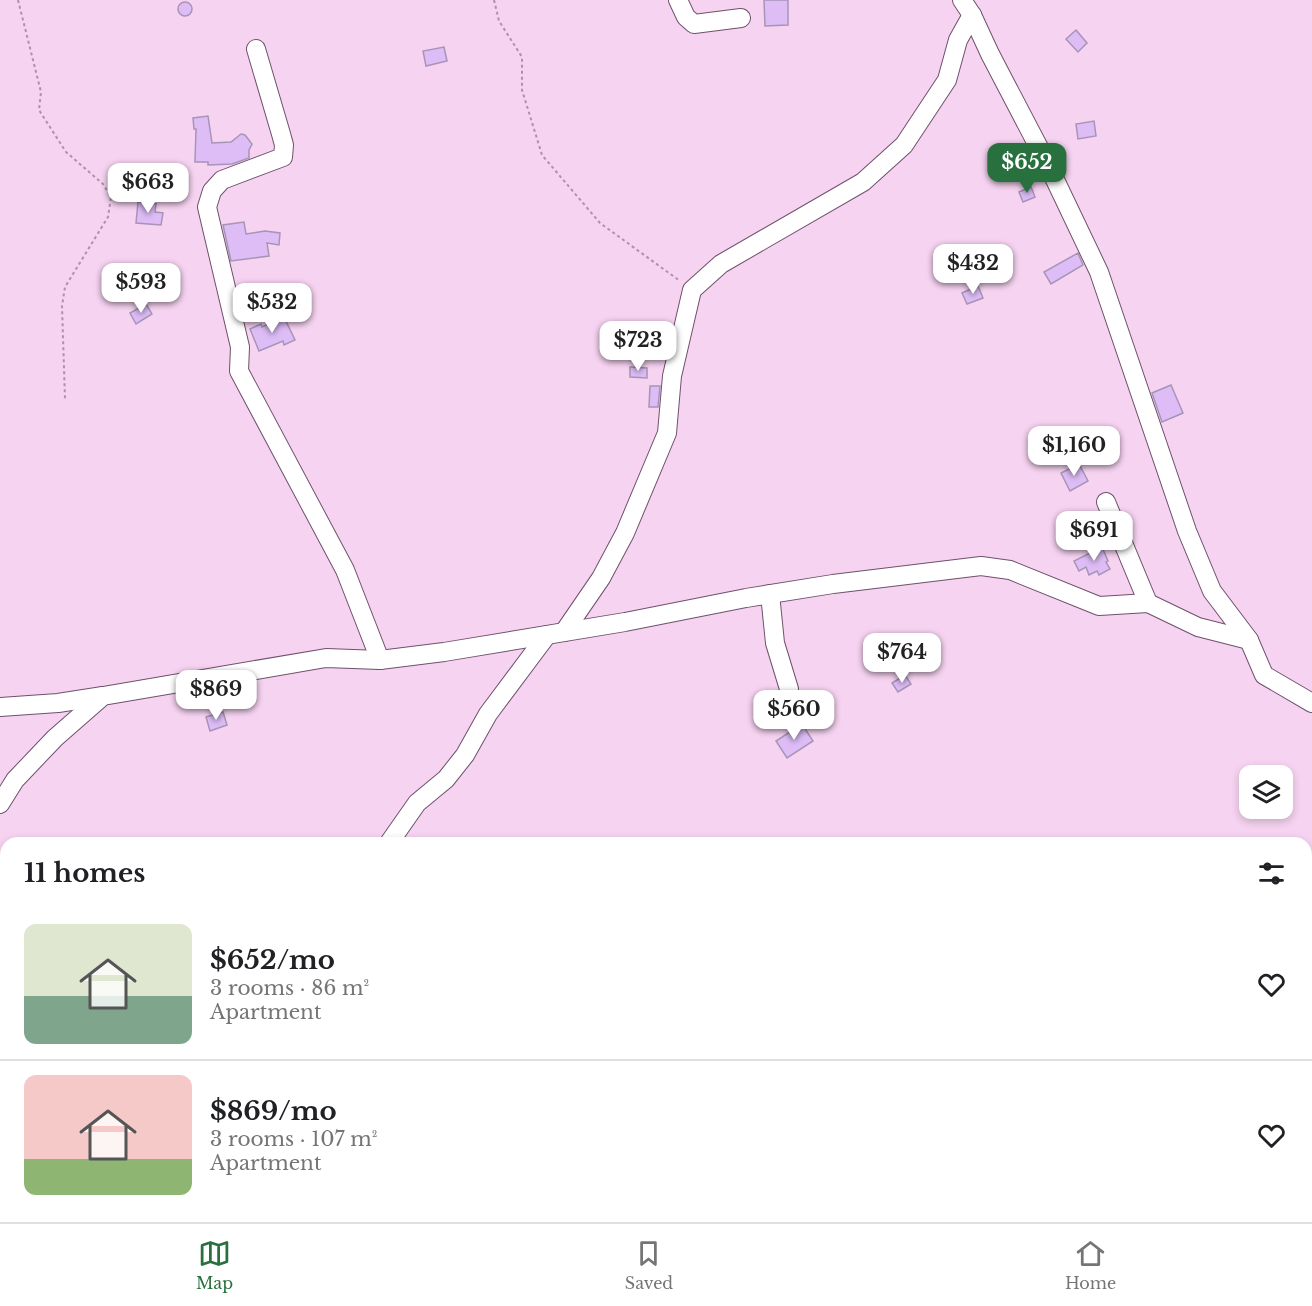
<!DOCTYPE html>
<meta charset="utf-8">
<style>
body{margin:0;font-family:"Libre Baskerville",serif;background:#f2f2f2;color:#202124;height:100vh;display:flex;flex-direction:column;font-size:22px;white-space:nowrap}
*{box-sizing:border-box;margin:0}
p{font-size:20px;color:#757577}
.icon{flex:none;width:33px;height:33px;fill:none;stroke:currentColor;stroke-width:2;stroke-linecap:round;stroke-linejoin:round}
.map{position:relative;flex:1;overflow:hidden}
.sheet{position:absolute;left:0px;top:837px;width:1312px;height:386px;display:flex;flex-direction:column;background:#fff;border-radius:18px 18px 0 0;box-shadow:0 3px 9px #0003}
.sheet>*{flex:none}
.buttons{position:absolute;left:1239px;top:765px;display:grid;gap:12px}
.buttons a{display:grid;place-items:center;width:54px;height:54px;border-radius:12px;background:#fff;box-shadow:0 3px 9px #0003;font-size:30px}
.price{position:absolute;translate:-50% -51px;padding:0 14px;border-radius:12px;background:#fff;color:#222;font-size:20px;line-height:39px;filter:drop-shadow(0 2px 3px #0008)}
.price::after{content:'';position:absolute;left:50%;top:36px;width:18px;height:14px;margin-left:-9px;background:inherit;clip-path:polygon(0 0,100% 0,50% 100%)}
.price.selected{background:#28703d;color:#fff}
ul{padding:0;list-style:none}
li{display:flex;align-items:center;gap:18px;height:150px;padding:0 24px}
li+li{border-top:2px solid #e0e0e0}
li span{display:grid;place-items:center;flex:none;width:168px;height:120px;border-radius:12px;color:#555}
li>.icon{margin-inline-start:auto}
span .icon{width:72px;height:72px;fill:#fffc;stroke-width:1}
li b{font-size:26px}
h2{display:flex;justify-content:space-between;align-items:center;height:72px;padding:0 24px;font-size:26px}
.tabs{display:flex;justify-content:space-around;align-items:center;height:84px;border-top:2px solid #e0e0e0;background:#fff;font-size:16px;color:#757577}
.tabs a{display:grid;justify-items:center;gap:3px}
.tabs .selected{color:#28703d}
.map>svg:first-child{display:block}
.building{fill:#debdf7;stroke:#a794b7;stroke-width:1.5}
.lines{fill:none;stroke-linecap:round;stroke-linejoin:round}
.minor-casing{stroke:#6e516b;stroke-width:20}
.path{stroke:#ad92a9;stroke-width:2;stroke-dasharray:3 3;stroke-linecap:butt}
.minor{stroke:#fff;stroke-width:18}
</style>
<div class="map">
<svg width="1312" height="1222" viewBox="0 0 1312 1222">
<rect width="100%" height="100%" fill="#f6d3f1"/>
<g class="building">
<polygon points="764,0 788,0 788,25 765,26"/>
<circle cx="185" cy="9" r="7"/>
<polygon points="1076,30 1087,43 1078,52 1066,39"/>
<polygon points="444,47 447,61 426,66 423,51"/>
<polygon points="208,116 212,143 231,142 241,134 245,135 252,144 249,150 249,158 232,164 208,165 208,162 195,162 196,129 194,129 193,118"/>
<polygon points="1094,121 1096,136 1078,139 1076,124"/>
<polygon points="1031,187 1035,197 1023,202 1019,192"/>
<polygon points="138,202 156,204 155,212 163,213 161,225 136,223"/>
<polygon points="244,222 246,234 265,231 280,233 279,245 267,243 269,256 231,261 223,225"/>
<polygon points="1078,253 1083,265 1051,284 1044,272"/>
<polygon points="155,272 165,289 143,302 132,285"/>
<polygon points="978,286 983,298 967,304 962,293"/>
<polygon points="146,304 152,314 136,324 130,313"/>
<polygon points="284,317 295,340 284,345 283,341 259,351 250,329 261,324 262,327"/>
<polygon points="630,367 647,368 647,378 630,377"/>
<polygon points="1171,385 1183,413 1162,422 1152,393"/>
<polygon points="650,386 660,386 658,407 649,407"/>
<polygon points="1079,464 1088,481 1070,491 1061,473"/>
<polygon points="1102,547 1108,561 1106,562 1110,569 1099,575 1097,571 1089,575 1086,567 1079,571 1074,561"/>
<polygon points="905,675 911,684 898,692 892,683"/>
<polygon points="223,712 227,725 210,731 206,717"/>
<polygon points="802,724 813,741 787,758 776,741"/>
</g>
<g class="lines">
<g class="minor-casing">
<g id="minor">
<polyline points="678,0 686,17 694,24 741,18"/>
<polyline points="962,0 972,15 990,54 1048,165 1099,272 1187,531 1212,591 1249,640 1264,675 1312,703"/>
<polyline points="256,49 281,134 284,145 283,157 222,180 212,191 207,207 240,347 239,371 345,570 380,660"/>
<polyline points="1106,502 1148,603"/>
<polyline points="770,594 775,643 789,689"/>
<polyline points="564,632 601,578 625,533 667,433 672,376 692,290 721,264 863,182 904,145 947,80 958,40 972,15"/>
<polyline points="0,707 58,703 103,696"/>
<polyline points="0,804 15,780 55,738 103,696 326,658 380,660 444,652 625,622 746,598 833,584 981,566 1010,570 1099,606 1148,603 1198,627 1249,640"/>
<polyline points="389,843 417,803 446,779 465,755 488,714 547,635"/>
<polyline points="1306,1045 1312,1044"/>
<polyline points="475,1222 489,1216"/>
<polyline points="734,1222 745,1216"/>
<polyline points="950,1222 958,1216"/>
<polyline points="1185,1222 1186,1216"/>
</g>
</g>
<g class="path">
<polyline points="18,0 41,92 39,110 66,152 103,184 111,197 108,217 65,287 62,306 65,399"/>
<polyline points="494,0 499,21 522,57 522,90 542,155 600,223 680,281"/>
<polyline points="0,1195 6,1203"/>
<polyline points="17,1216 22,1222"/>
</g>
<use href="#minor" class="minor"/>
</g>
</svg>
<div class="buttons">
<a><svg class="icon" aria-label="layers" viewBox="0 0 24 24"><path d="M12 4l9 5-9 5-9-5zM3 14l9 5 9-5"/></svg></a>
</div>
<b class="price selected" style="left:1027px;top:194px">$652</b>
<b class="price" style="left:148px;top:214px">$663</b>
<b class="price" style="left:973px;top:295px">$432</b>
<b class="price" style="left:141px;top:314px">$593</b>
<b class="price" style="left:272px;top:334px">$532</b>
<b class="price" style="left:638px;top:372px">$723</b>
<b class="price" style="left:1074px;top:477px">$1,160</b>
<b class="price" style="left:1094px;top:562px">$691</b>
<b class="price" style="left:902px;top:684px">$764</b>
<b class="price" style="left:216px;top:721px">$869</b>
<b class="price" style="left:794px;top:741px">$560</b>
<section class="sheet">
<h2>11 homes<svg class="icon" aria-label="filters" viewBox="0 0 24 24"><path d="M4 7h16M4 17h16"/><circle cx="9" cy="7" r="2"/><circle cx="15" cy="17" r="2"/></svg></h2>
<ul>
<li><span style="background:linear-gradient(#dfe7d0 60%,#7fa58c 0)"><svg class="icon" aria-label="home" viewBox="0 0 24 24"><path d="M3 11l9-7 9 7M6 9v11h12V9"/></svg></span><div><b>$652/mo</b><p>3 rooms · 86 m²</p><p>Apartment</p></div><svg class="icon" aria-label="heart" viewBox="0 0 24 24"><path d="M12 20l-8-8c-3-5 5-10 8-4 3-6 11-1 8 4z"/></svg></li>
<li><span style="background:linear-gradient(#f6c9c9 70%,#8fb573 0)"><svg class="icon" aria-label="home" viewBox="0 0 24 24"><path d="M3 11l9-7 9 7M6 9v11h12V9"/></svg></span><div><b>$869/mo</b><p>3 rooms · 107 m²</p><p>Apartment</p></div><svg class="icon" aria-label="heart" viewBox="0 0 24 24"><path d="M12 20l-8-8c-3-5 5-10 8-4 3-6 11-1 8 4z"/></svg></li>
</ul>
</section>
</div>
<nav class="tabs">
<a class="selected"><svg class="icon" aria-label="map" viewBox="0 0 24 24"><path d="M3 6l6-2 6 2 6-2v14l-6 2-6-2-6 2zM9 4v14M15 6v14"/></svg>Map</a>
<a><svg class="icon" aria-label="saved" viewBox="0 0 24 24"><path d="M7 4h10v16l-5-4-5 4z"/></svg>Saved</a>
<a><svg class="icon" aria-label="home" viewBox="0 0 24 24"><path d="M3 11l9-7 9 7M6 9v11h12V9"/></svg>Home</a>
</nav>
